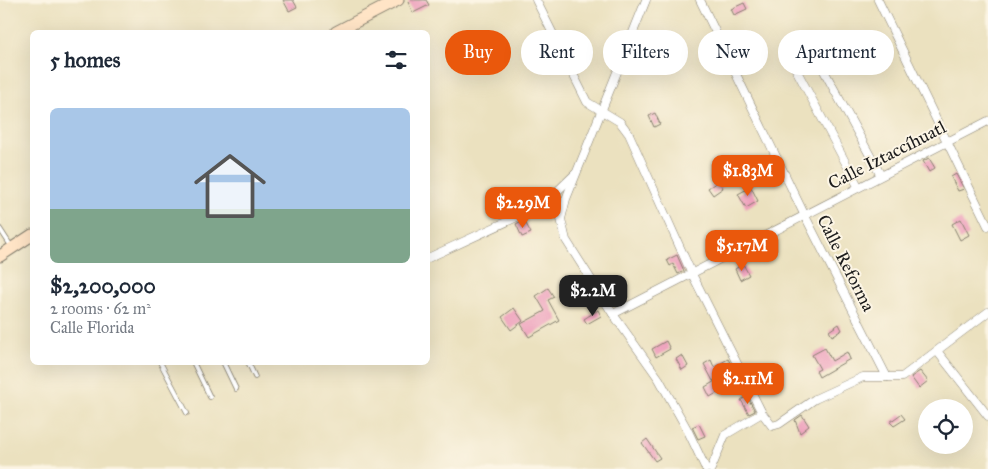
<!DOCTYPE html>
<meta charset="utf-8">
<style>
body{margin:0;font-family:"IM FELL Great Primer",serif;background:#f6f6f7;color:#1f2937;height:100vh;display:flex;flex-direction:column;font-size:19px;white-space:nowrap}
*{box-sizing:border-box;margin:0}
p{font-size:16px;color:#747a83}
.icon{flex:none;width:28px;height:28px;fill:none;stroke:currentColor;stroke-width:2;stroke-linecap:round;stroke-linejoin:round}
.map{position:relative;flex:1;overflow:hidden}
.side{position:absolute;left:30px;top:30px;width:400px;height:335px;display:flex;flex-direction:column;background:#fff;border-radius:8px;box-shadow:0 5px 20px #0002}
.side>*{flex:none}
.banner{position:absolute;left:445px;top:30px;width:468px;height:45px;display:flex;gap:10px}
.fabs{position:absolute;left:918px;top:399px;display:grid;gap:10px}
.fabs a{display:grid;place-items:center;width:55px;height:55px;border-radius:50%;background:#fff;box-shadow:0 5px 20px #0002;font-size:25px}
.price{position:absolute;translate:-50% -42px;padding:0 11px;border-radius:10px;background:#ea580c;color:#fff;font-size:16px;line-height:32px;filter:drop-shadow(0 1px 2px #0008)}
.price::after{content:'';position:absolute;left:50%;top:30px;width:15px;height:11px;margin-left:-8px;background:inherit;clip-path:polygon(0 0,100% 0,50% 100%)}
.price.active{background:#222;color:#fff}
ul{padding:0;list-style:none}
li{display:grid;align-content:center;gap:10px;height:265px;padding:0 20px}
li span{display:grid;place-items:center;height:155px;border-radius:8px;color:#555}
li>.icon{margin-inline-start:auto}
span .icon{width:90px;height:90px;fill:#fffc;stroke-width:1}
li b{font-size:21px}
h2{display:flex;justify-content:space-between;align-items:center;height:60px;padding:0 20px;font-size:21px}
.chip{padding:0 18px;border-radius:22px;background:#fff;box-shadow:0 5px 20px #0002;font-size:18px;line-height:45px}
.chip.active{background:#ea580c;color:#fff}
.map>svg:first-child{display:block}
.building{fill:#ec98b8}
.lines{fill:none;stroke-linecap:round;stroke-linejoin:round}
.lane-casing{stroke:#847e6e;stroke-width:5.5}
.street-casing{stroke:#847e6e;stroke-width:9}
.secondary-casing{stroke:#847e6e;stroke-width:13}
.lane{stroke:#fff;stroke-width:4}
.street{stroke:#fff;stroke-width:8}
.secondary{stroke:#ffe4c6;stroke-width:11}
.labels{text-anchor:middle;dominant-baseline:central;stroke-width:4;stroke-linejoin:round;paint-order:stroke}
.street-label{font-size:18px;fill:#1c1c1c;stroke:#fcf5e5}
</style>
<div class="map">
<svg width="988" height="469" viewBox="0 0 988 469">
<rect width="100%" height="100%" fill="#fcf5e5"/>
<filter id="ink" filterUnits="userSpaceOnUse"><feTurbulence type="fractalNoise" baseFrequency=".02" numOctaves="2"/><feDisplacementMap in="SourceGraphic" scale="10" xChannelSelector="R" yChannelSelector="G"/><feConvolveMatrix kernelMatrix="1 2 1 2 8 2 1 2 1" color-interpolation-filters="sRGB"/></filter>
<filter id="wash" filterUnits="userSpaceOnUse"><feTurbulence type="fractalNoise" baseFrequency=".0096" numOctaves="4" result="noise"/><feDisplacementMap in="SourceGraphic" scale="20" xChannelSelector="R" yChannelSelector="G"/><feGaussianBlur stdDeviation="1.12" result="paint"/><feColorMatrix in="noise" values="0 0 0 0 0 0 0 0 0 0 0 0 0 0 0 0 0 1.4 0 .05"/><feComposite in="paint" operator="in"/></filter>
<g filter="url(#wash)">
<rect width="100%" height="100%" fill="#ebe1bf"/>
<g id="blocks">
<g class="building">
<polygon points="283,0 293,0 297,7 289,11"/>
<polygon points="411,0 426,0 429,5 413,13 408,2"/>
<polygon points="744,3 747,9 734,15 731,9"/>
<polygon points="655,113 660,124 654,127 649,116"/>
<polygon points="929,158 935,168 929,172 923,161"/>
<polygon points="956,174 964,189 958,191 951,177"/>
<polygon points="719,181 723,188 713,195 708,188"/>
<polygon points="751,187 758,201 746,208 738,194"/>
<polygon points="961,219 969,235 960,240 952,224"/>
<polygon points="524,220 531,233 522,237 516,224"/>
<polygon points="677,255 684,271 678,274 673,264 670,266 667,260"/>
<polygon points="743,264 749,275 740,280 735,269"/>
<polygon points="548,288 554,297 548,300 559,320 529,337 521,324 545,311 536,296"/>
<polygon points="514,308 523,321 511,330 502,317"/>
<polygon points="598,310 601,316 587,324 584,319"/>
<polygon points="839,324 842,330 832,336 829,331"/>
<polygon points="666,341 670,349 656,357 652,349"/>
<polygon points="825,348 832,361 847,352 850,359 819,377 816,371 820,369 812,355"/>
<polygon points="682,355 688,366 682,370 676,359"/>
<polygon points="728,359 734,370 713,381 704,364 711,360 714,367"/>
<polygon points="920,371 928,381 919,388 911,377"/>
<polygon points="717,380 722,390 710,397 705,387"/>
<polygon points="747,396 755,411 749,414 741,400"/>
<polygon points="901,414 905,419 894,426 890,422"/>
<polygon points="802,415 809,426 800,433 795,420"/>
<polygon points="699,424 705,436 698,439 692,427"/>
<polygon points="647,439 660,458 655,461 642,443"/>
</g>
</g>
</g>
<g filter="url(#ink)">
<use href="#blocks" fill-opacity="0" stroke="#847e6e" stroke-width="1"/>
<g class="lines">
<g class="lane-casing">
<g id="lane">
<polyline points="0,229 11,246"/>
<polyline points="160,362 187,413"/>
<polyline points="193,362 210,397"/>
<polyline points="223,362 236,389"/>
<polyline points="248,362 255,377"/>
</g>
</g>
<g class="street-casing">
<g id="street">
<polyline points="536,0 587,102 620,122 629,134 691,272 762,413 772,426 779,424 815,399 863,377 902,377 988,312"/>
<polyline points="646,0 566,199 561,219 566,240 613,314 659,379 687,429 706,469"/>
<polyline points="700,0 804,214 887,377"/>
<polyline points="878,0 988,226"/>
<polyline points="790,58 858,186"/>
<polyline points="822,67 880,174"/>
<polyline points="428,258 543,205 575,174"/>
<polyline points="613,314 988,121"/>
<polyline points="937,351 988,416"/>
<polyline points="711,469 725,435 762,413"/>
</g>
</g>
<g class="secondary-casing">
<g id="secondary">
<polyline points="336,32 398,0"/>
<polyline points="0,256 32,235"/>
</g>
</g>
<use href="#lane" class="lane"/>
<use href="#street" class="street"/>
<use href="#secondary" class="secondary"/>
</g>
</g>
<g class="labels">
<g class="street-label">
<text transform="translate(887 155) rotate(-27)">Calle Iztaccíhuatl</text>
<text transform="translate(846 263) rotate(63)">Calle Reforma</text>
</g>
</g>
</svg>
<div class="fabs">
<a><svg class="icon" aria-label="locate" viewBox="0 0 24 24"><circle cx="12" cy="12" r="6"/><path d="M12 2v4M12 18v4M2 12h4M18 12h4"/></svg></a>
</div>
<b class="price" style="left:748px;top:197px">$1.83M</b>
<b class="price" style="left:523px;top:229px">$2.29M</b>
<b class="price" style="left:742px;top:272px">$5.17M</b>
<b class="price active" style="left:593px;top:317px">$2.2M</b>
<b class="price" style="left:748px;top:405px">$2.11M</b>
<div class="banner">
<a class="chip active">Buy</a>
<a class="chip">Rent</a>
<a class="chip">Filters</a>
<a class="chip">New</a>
<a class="chip">Apartment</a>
</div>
<section class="side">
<h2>5 homes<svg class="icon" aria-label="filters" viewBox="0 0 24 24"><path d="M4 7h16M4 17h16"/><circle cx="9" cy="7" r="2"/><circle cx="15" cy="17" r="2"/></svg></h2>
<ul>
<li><span style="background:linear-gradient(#a9c7e8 65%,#7fa58c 0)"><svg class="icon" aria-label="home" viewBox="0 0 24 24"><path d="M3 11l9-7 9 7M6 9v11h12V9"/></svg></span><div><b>$2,200,000</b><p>2 rooms · 62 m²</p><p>Calle Florida</p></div></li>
</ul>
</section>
</div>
